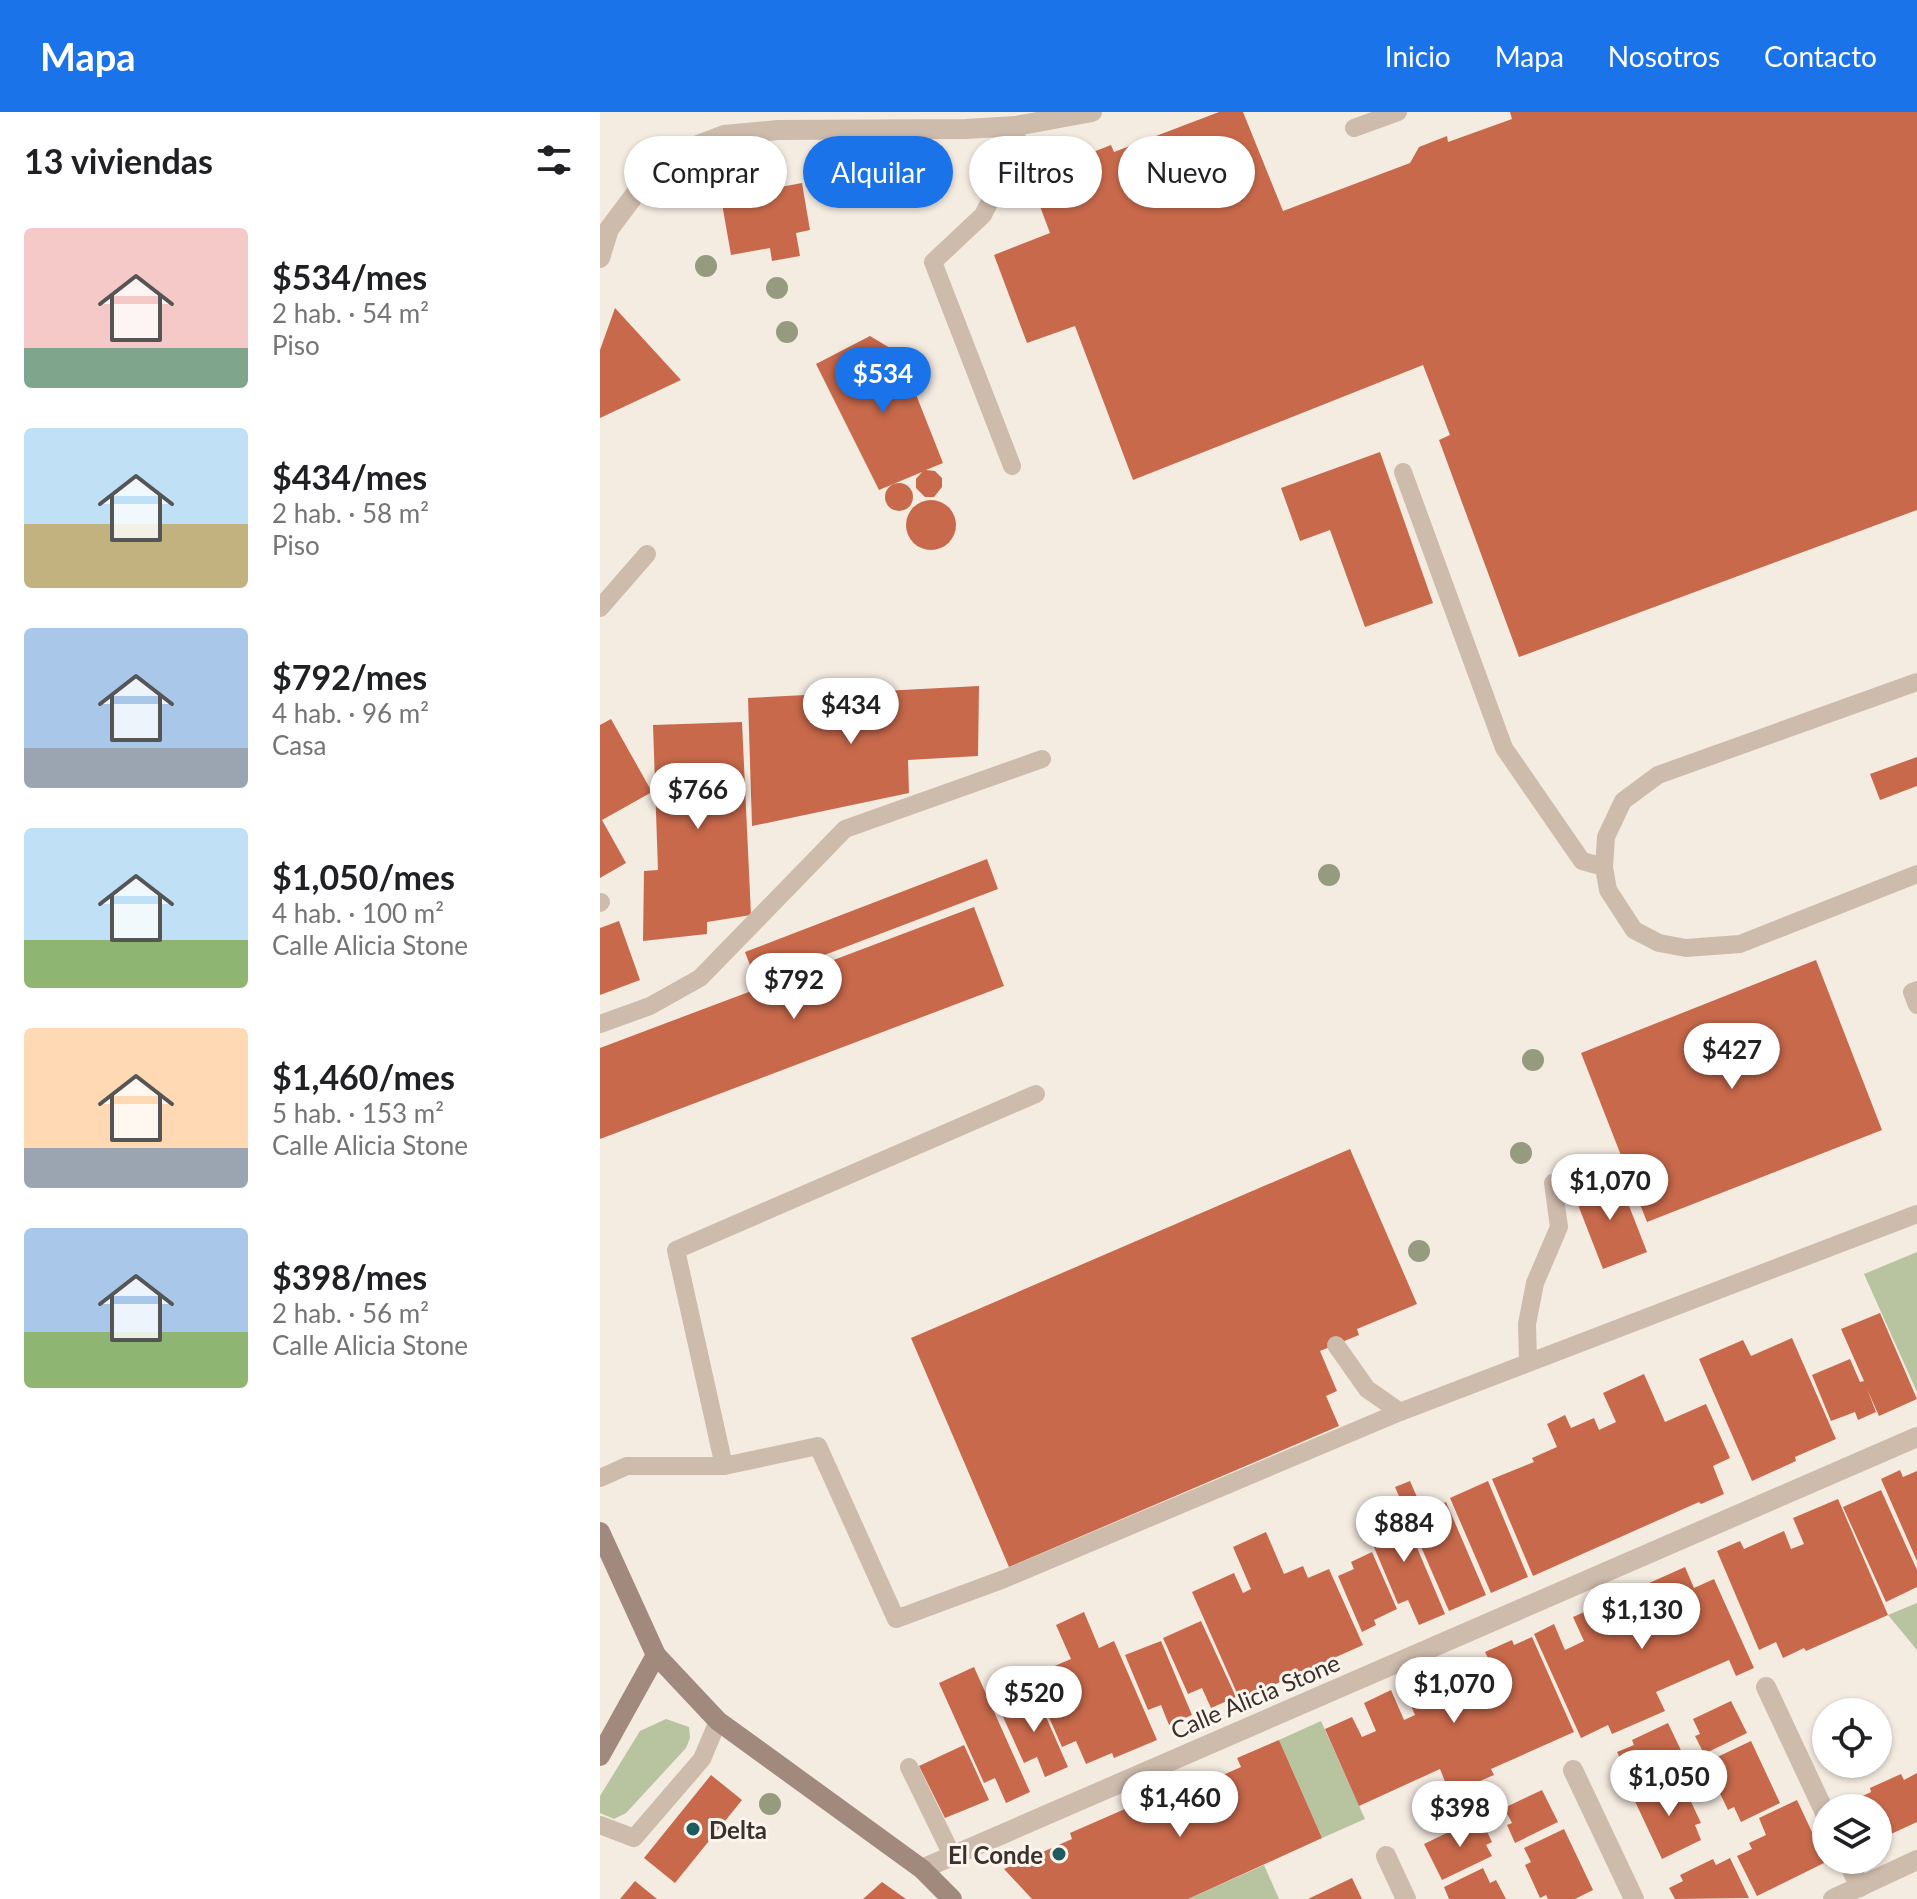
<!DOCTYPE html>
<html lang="es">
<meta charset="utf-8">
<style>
body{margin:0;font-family:Lato,sans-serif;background:#f2f2f2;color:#202124;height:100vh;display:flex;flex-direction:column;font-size:30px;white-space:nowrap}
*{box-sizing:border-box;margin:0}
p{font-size:26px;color:#757577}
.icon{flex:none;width:44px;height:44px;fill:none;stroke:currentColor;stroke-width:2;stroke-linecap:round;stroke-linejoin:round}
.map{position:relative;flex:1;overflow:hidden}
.drawer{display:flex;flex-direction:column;background:#fff;width:600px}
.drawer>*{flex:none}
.guide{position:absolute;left:24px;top:24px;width:760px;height:72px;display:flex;gap:16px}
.tools{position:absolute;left:1212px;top:1586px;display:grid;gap:16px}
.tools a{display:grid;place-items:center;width:80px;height:80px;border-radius:50%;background:#fff;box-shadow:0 2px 6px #0004;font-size:40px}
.price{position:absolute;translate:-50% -68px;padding:0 18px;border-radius:28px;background:#fff;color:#222;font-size:26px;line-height:52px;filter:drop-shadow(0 2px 4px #0008)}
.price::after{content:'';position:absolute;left:50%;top:48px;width:24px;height:18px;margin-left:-12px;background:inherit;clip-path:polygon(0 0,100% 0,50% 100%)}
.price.active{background:#1a73e8;color:#fff}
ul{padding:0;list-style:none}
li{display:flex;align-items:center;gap:24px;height:200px;padding:0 24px}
li span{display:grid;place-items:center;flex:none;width:224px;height:160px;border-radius:8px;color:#555}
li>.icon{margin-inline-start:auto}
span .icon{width:96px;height:96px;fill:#fffc;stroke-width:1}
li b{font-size:34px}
h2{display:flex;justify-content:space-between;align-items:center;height:96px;padding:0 24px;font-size:34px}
.tag{padding:0 28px;border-radius:36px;background:#fff;box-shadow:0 2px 6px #0004;font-size:28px;line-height:72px}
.tag.active{background:#1a73e8;color:#fff}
header{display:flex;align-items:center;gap:48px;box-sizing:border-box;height:112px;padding:0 40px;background:#1a73e8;color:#fff}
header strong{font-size:38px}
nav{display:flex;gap:44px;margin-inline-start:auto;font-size:28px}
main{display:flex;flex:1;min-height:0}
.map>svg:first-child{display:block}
.green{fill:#b8c4a0}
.building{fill:#c8694b}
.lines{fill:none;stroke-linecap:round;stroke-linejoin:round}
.lane{stroke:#cdbbac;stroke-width:18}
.street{stroke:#cdbbac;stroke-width:20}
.secondary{stroke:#a18a7d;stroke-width:20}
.tree{fill:#969b7f}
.poi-dot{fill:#1f5a5e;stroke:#fbf5ee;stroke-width:3}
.labels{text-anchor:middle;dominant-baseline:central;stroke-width:6;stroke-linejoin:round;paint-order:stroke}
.street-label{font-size:24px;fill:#3b302b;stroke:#fbf5ee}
.poi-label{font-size:24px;font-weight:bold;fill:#3b302b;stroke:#fbf5ee;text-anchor:start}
</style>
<header>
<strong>Mapa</strong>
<nav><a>Inicio</a><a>Mapa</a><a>Nosotros</a><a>Contacto</a></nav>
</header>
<main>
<section class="drawer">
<h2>13 viviendas<svg class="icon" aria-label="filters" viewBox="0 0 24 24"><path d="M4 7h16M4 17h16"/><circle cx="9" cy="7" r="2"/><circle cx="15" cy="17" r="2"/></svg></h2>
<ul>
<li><span style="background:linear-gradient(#f6c9c9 75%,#7fa58c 0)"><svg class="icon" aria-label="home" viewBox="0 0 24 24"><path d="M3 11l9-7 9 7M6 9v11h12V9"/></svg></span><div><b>$534/mes</b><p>2 hab. · 54 m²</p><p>Piso</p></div></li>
<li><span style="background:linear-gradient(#bfe0f5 60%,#c2b280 0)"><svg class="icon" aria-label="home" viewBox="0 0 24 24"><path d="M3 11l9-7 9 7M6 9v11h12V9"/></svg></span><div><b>$434/mes</b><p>2 hab. · 58 m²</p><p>Piso</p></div></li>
<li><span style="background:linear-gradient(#a9c7e8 75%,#9aa5b1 0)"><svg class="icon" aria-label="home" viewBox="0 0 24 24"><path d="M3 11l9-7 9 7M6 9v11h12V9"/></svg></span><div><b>$792/mes</b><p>4 hab. · 96 m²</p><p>Casa</p></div></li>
<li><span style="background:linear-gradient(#bfe0f5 70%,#8fb573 0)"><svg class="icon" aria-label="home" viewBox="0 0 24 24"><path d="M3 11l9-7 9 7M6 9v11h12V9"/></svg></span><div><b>$1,050/mes</b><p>4 hab. · 100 m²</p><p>Calle Alicia Stone</p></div></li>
<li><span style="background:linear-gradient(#ffd9b3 75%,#9aa5b1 0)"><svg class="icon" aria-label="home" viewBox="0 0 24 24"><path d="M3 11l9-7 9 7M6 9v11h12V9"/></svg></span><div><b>$1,460/mes</b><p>5 hab. · 153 m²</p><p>Calle Alicia Stone</p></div></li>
<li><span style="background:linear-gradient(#a9c7e8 65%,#8fb573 0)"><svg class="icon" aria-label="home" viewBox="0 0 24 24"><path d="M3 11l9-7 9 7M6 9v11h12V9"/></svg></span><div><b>$398/mes</b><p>2 hab. · 56 m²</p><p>Calle Alicia Stone</p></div></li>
</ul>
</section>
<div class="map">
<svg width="1317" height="1787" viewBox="0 0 1317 1787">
<rect width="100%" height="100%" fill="#f4ebe1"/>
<g class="green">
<polygon points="1317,1140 1317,1280 1264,1162"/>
<polygon points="1317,1491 1317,1538 1288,1503"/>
<polygon points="66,1607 89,1615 90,1626 86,1636 26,1701 14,1707 0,1701 0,1684 40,1619"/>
<polygon points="721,1609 765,1707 722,1726 679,1628"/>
<polygon points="664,1753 679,1787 588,1787"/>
</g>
<g class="building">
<polygon points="619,0 643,0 683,99 810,51 819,35 847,24 848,30 912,7 910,0 1317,0 1317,398 919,545 839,328 850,323 823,253 533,368 475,214 427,231 394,143 450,121 429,65 511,33 514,40"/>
<polygon points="202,71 210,118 196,121 200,144 172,149 170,136 131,143 121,86"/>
<polygon points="15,196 81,268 0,306 0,238"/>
<polygon points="270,224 300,242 343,351 326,358 335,359 342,366 342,375 334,385 325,385 316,376 316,367 322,360 279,378 216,252"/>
<polygon points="780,340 833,491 765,515 730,418 700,429 681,376"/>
<circle cx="299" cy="385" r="14"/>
<circle cx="331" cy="413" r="25"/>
<polygon points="379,574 378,644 308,648 309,681 152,714 148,586"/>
<polygon points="11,607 52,680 2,708 26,751 0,766 0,613"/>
<polygon points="142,610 151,803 107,810 107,822 43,829 44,759 58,758 53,613"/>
<polygon points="1317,645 1317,674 1280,688 1270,662"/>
<polygon points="387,747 398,777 156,869 145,840"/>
<polygon points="374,795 404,874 0,1027 0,936"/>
<polygon points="19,809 40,868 0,883 0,816"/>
<polygon points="1216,848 1282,1018 1047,1110 981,941"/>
<polygon points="750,1037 817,1192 757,1217 759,1223 720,1239 737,1279 726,1284 739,1314 409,1455 311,1226"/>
<polygon points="1017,1063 1047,1140 1003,1157 973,1080"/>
<polygon points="1280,1201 1317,1287 1279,1304 1267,1277 1276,1300 1258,1308 1255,1300 1231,1309 1212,1263 1250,1247 1260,1270 1264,1269 1241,1217"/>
<polygon points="1192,1226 1236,1327 1195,1345 1196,1349 1152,1369 1099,1247 1143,1228 1151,1244"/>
<polygon points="1044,1262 1065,1310 1106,1292 1130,1346 1113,1354 1124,1382 1101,1392 1099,1390 933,1464 892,1367 934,1350 932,1346 957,1335 947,1312 965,1303 971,1316 994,1306 999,1318 1016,1310 1003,1281"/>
<polygon points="1300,1358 1303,1365 1317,1359 1317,1449 1281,1367"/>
<polygon points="810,1369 823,1399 846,1390 886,1483 849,1499 795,1375"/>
<polygon points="888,1369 928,1465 891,1481 850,1386"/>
<polygon points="1281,1378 1317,1458 1317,1475 1286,1490 1243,1395"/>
<polygon points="1238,1387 1288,1503 1206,1539 1204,1536 1183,1546 1176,1530 1159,1538 1117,1439 1140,1429 1144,1437 1184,1419 1191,1437 1204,1432 1193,1406"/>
<polygon points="799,1393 845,1502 819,1513 808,1488 798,1492 763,1409"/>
<polygon points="666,1420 684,1462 703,1454 708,1466 729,1457 763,1533 640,1588 592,1480 634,1461 643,1481 651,1477 633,1435"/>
<polygon points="772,1440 797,1497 774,1508 776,1513 762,1520 738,1464 754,1457 751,1450"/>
<polygon points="1085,1455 1094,1476 1114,1467 1154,1556 1136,1564 1129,1548 1056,1580 1065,1599 1012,1622 1008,1613 981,1626 934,1522 954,1512 965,1538 984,1529 973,1505"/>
<polygon points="484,1500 499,1536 514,1529 557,1628 514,1646 512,1641 486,1652 476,1629 462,1635 431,1564 471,1547 456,1513"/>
<polygon points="601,1509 636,1585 611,1596 602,1576 588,1582 563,1526"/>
<polygon points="932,1525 974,1620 891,1657 894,1663 850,1682 840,1657 759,1694 725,1617 752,1605 762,1625 776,1619 764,1591 791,1578 804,1608 815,1603 802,1573 845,1554 850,1564 888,1546 885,1540 912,1528 914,1533"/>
<polygon points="561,1529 592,1603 569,1613 561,1593 548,1598 525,1543"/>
<polygon points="374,1555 430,1680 406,1691 395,1666 384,1671 339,1571"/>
<polygon points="435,1580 468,1655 445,1665 437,1645 424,1651 399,1596"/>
<polygon points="1131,1589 1147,1621 1104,1642 1095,1624 1100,1622 1093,1607"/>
<polygon points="1068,1611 1087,1651 1034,1676 1017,1640 1034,1633 1032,1628"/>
<polygon points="679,1628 722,1726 588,1787 432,1787 404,1757 472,1727 470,1721 598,1665 609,1690 624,1684 616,1666 641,1655 637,1646"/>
<polygon points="1151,1629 1180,1691 1141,1710 1134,1695 1128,1698 1112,1665 1118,1662 1111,1648"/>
<polygon points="364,1633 389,1688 345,1706 319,1654"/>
<polygon points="1317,1661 1317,1710 1278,1728 1278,1696 1248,1696 1246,1692 1271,1680 1270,1676 1301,1662 1304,1668"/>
<polygon points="111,1663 142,1688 75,1771 44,1746"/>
<polygon points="1072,1666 1079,1681 1085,1678 1093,1694 1101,1711 1095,1713 1101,1728 1062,1747 1033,1685"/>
<polygon points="942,1678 958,1710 915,1731 907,1713 912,1711 904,1696"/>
<polygon points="1197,1688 1226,1750 1157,1784 1137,1744 1152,1737 1149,1731 1166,1723 1159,1706"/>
<polygon points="880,1705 892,1730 886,1733 892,1744 842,1768 824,1732"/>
<polygon points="964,1717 993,1778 975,1787 948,1787 946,1783 940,1786 925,1753 931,1750 924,1736"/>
<polygon points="1130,1746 1149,1786 1075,1787 1069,1776 1083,1769 1080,1763 1113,1747 1116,1753"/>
<polygon points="883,1756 890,1771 896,1768 906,1787 849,1787 844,1775"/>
<polygon points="752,1766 762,1787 708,1787"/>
<polygon points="35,1769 57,1787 20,1787"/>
<polygon points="282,1770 306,1787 263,1787"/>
</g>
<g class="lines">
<g class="lane">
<polyline points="754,16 798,0"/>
<polyline points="412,354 333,150 383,103 417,36 416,14"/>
<polyline points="803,360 904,636 982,749 1004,755"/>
<polyline points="0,496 47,442"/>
<polyline points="1317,570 1058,663 1023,689 1006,725 1004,755 1008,778 1034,818 1059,831 1086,836 1140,832 1317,762"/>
<polyline points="0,791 1,790"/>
<polyline points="1317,878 1312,880 1317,893"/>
<polyline points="0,912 50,894 100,866 245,717 442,647"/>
<polyline points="736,1233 767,1277 800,1300"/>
<polyline points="928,1250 927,1212 935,1171 959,1115 953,1071"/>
<polyline points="124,1354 218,1334 296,1507 404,1467 800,1300 1317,1102"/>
<polyline points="0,1366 27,1354 124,1354 76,1138 436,982"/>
<polyline points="309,1655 352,1743"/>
<polyline points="0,1713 34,1726 102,1647 118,1609"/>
</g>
<g class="street">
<polyline points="0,146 9,117 45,69 82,39 124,23 178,18 366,17 416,14 492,0"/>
<polyline points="1166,1575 1226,1703"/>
<polyline points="973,1658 1034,1787"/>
<polyline points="786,1744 806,1787"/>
<polyline points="1247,1748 1260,1775"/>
<polyline points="322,1757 1317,1325"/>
<polyline points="1233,1787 1317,1748"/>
</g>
<g class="secondary">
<polyline points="0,1420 56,1543 118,1609 322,1757 352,1787"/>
<polyline points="0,1644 56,1543"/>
</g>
</g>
<g class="tree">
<circle cx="106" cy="154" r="11"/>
<circle cx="177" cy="176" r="11"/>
<circle cx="187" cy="220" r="11"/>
<circle cx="729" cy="763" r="11"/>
<circle cx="933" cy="948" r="11"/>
<circle cx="921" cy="1041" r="11"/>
<circle cx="819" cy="1139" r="11"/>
<circle cx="170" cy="1692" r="11"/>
</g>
<g class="poi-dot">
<circle cx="93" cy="1717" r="8"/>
<circle cx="459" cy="1742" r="8"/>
</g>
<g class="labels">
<g class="street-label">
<text transform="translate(655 1584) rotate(-23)">Calle Alicia Stone</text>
</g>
<g class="poi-label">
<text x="109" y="1717">Delta</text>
<text x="443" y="1742" text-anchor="end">El Conde</text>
</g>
</g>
</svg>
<div class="tools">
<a><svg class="icon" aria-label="locate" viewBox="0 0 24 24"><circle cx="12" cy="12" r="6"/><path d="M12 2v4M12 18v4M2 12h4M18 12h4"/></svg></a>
<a><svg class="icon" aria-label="layers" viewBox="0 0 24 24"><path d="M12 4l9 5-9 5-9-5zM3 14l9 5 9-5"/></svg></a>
</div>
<b class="price active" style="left:283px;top:303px">$534</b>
<b class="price" style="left:251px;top:634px">$434</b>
<b class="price" style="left:98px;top:719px">$766</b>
<b class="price" style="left:194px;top:909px">$792</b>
<b class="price" style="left:1132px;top:979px">$427</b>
<b class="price" style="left:1010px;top:1110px">$1,070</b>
<b class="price" style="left:804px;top:1452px">$884</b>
<b class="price" style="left:1042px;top:1539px">$1,130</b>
<b class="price" style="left:854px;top:1613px">$1,070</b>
<b class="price" style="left:434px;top:1622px">$520</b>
<b class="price" style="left:1069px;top:1706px">$1,050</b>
<b class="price" style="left:580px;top:1727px">$1,460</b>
<b class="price" style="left:860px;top:1737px">$398</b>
<div class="guide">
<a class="tag">Comprar</a>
<a class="tag active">Alquilar</a>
<a class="tag">Filtros</a>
<a class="tag">Nuevo</a>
</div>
</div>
</main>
